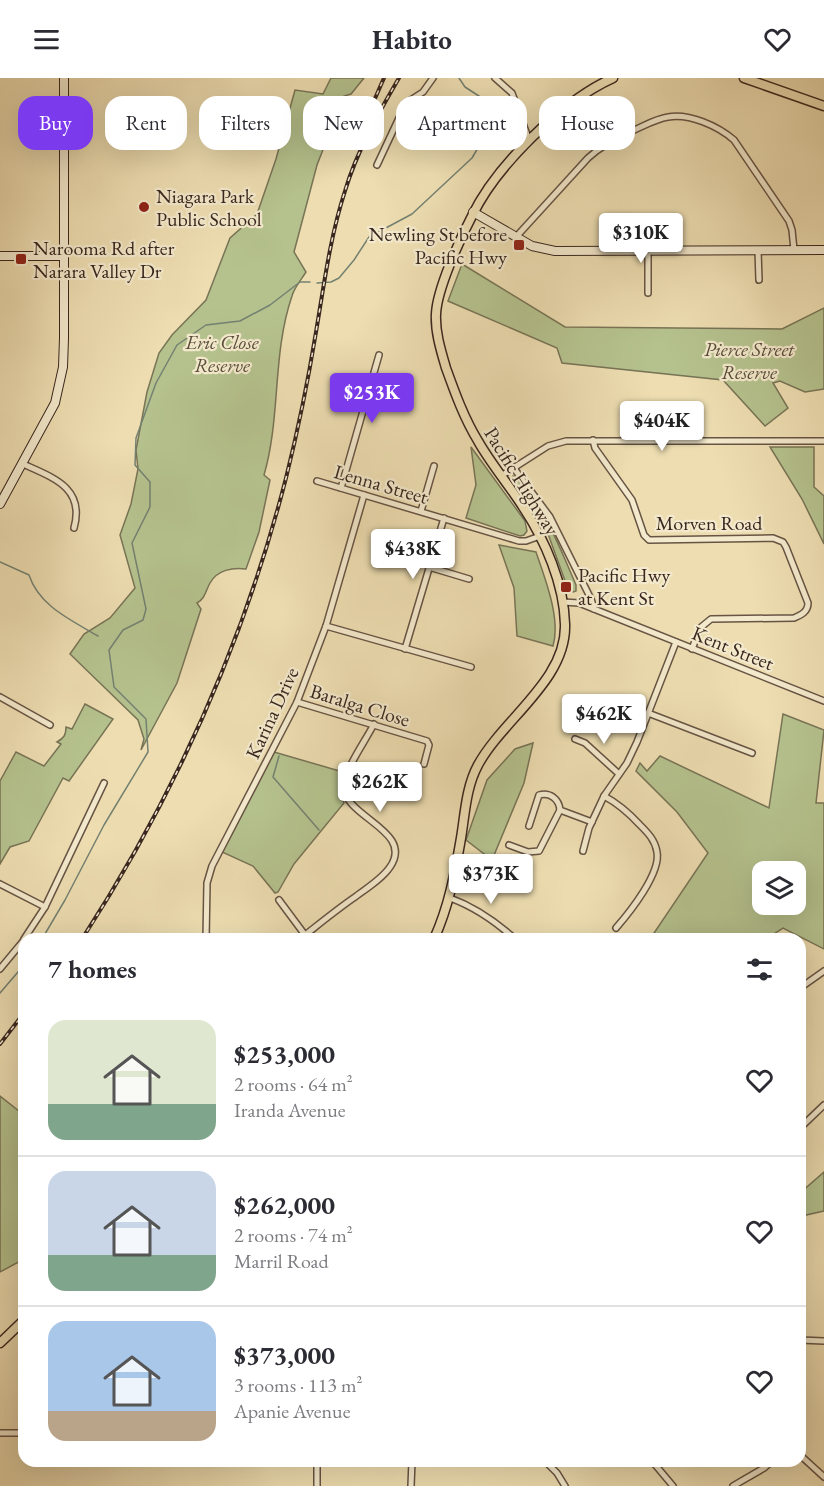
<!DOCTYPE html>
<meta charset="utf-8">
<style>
body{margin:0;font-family:"EB Garamond",serif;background:#f2f2f3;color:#2b2b33;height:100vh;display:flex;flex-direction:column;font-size:22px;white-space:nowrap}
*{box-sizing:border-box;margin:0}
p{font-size:20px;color:#7c7c81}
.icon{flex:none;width:33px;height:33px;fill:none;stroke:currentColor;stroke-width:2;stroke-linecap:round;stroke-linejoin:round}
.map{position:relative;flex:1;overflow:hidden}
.details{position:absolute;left:18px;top:855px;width:788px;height:534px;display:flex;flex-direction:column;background:#fff;border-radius:18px;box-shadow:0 6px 24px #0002}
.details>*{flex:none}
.guide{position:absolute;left:18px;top:18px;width:789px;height:54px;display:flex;gap:12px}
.tools{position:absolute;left:752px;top:783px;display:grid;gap:12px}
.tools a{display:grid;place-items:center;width:54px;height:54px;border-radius:12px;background:#fff;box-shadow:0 6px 24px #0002;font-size:30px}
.price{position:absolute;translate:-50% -51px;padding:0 14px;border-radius:6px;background:#fff;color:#222;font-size:20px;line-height:39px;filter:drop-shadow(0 2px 3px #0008)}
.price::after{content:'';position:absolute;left:50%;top:36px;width:18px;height:14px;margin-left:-9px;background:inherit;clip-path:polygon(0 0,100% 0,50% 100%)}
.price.on{background:#7c3aed;color:#fff}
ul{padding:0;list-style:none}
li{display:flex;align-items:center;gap:18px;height:150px;padding:0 30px}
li+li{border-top:2px solid #e1e1e2}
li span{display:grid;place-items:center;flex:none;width:168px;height:120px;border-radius:18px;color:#555}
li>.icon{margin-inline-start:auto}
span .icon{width:72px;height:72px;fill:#fffc;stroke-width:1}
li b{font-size:26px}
h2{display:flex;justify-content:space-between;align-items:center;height:72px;padding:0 30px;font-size:26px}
.pill{padding:0 21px;border-radius:18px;background:#fff;box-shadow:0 6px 24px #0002;font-size:21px;line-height:54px}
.pill.on{background:#7c3aed;color:#fff}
header{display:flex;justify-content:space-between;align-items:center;height:78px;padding:0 30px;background:#fff;font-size:27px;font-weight:700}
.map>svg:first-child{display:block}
.green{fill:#b5c28e;stroke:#787456;stroke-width:1.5;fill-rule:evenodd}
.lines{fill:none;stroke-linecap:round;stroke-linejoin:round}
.stream{stroke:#748171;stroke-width:1.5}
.street-casing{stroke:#675444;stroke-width:8}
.secondary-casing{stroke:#3a271f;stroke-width:10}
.primary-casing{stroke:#3a271f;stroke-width:11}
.street{stroke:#f3e9cc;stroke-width:5}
.secondary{stroke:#f3e9cc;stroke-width:8}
.primary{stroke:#edddb1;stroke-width:8}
.rail-casing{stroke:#3a271f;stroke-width:4}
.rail{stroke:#f3e9cc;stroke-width:1.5;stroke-dasharray:4.5;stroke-linecap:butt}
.poi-dot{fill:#8f2418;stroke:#f3e9cc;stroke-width:2}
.labels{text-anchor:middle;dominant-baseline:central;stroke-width:4.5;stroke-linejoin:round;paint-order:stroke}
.poi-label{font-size:20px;fill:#3a271f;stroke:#f3e9cc;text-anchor:start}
.park-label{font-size:20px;font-style:italic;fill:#594e3b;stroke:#f3e9cc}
.street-label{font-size:20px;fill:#3a271f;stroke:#f3e9cc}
</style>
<header><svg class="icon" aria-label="menu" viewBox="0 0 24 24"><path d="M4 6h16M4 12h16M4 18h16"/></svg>Habito<svg class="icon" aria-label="heart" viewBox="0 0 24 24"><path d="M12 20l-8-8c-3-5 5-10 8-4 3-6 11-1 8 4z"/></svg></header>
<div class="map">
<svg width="824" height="1408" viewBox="0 0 824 1408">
<rect width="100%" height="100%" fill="#edddb1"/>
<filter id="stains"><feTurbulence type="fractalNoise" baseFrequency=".00333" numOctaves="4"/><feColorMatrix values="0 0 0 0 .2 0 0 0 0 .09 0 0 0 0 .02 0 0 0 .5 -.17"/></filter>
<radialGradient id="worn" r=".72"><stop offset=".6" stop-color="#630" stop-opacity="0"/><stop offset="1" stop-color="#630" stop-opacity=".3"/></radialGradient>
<g class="green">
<path d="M 331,0 L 364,0 L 351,16 L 344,18 L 317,87 L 294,174 L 306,194 C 301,202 294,210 292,218 C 272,276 281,339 264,397 L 270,402 L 259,454 L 246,491 C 233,489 217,492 210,505 C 206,512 205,521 197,525 L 201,531 L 177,605 L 141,672 L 144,661 L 138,642 L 70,576 L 84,556 L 110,540 L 135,510 L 120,457 L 131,426 L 138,391 L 136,372 L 147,314 L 159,275 L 172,257 L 206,222 L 230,160 L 257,136 L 276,81 L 295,12 L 323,16 Z"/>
<polygon points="462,186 565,249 782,251 824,230 824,311 805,314 780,303 773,305 788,330 765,348 723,302 562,285 557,270 448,223"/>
<polygon points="471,369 525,443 527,453 524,457 520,458 466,440 476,407"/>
<polygon points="770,369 814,369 814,409 824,418 824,466 802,421"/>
<path d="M 513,398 C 544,426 560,470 576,507 L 576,513 L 573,514 L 568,511 L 547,453 L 534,431 L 511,402 Z"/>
<path d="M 499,467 L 536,474 C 545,501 561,540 553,568 L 517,558 L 514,510 Z"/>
<path d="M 85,626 L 113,641 L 69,703 L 63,700 L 29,763 L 10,769 L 0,786 L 0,703 L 16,674 L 44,688 L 61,666 L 57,664 C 64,660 66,657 66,649 L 72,651 Z"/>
<path d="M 783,636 L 824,652 L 816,725 L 824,725 L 824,871 L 783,850 L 766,861 L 650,861 L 708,775 L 677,734 L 636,693 L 640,685 L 647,693 L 660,678 L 769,730 ZM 762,794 L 795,794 L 795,826 L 762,826 Z"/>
<polygon points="533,665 524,705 492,782 466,762 487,702 515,671"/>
<path d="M 274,674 L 343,694 C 339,705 339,714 344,725 L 294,786 L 278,814 L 275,815 L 253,788 L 222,774 Z"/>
<polygon points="0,1018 24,1037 24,1181 0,1194"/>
<polygon points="824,1094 824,1133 802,1138 800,1143 800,1115"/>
</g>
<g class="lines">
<g class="stream">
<polyline points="317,205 331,204 339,200 354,182 369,159 412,136 472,80 488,53 487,28 485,22 465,9 459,0"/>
<path d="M 0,484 L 29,497 C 39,528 71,542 98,558"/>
<polyline points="279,678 273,699 319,752"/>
<polyline points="42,861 65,822 104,747 148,674 146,641 114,609 109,572 123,552 143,542 146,531 132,465 150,429 150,404 135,387 136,360 156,305 177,267 206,247 240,243 270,227 300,204 310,204"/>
<polyline points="0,915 24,887"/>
</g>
<g class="street-casing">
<g id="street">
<polyline points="495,0 512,15 529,62"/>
<polyline points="377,87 406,25 423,14 433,0"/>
<path d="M 516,159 L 588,80 C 602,67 616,60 632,53 C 644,48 655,41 668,39 C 689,35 718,48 734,62 L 789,143 L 792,152 L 794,172"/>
<polyline points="758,172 759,202"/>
<polyline points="648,173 648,215"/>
<path d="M 593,362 L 595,370 L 632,422 L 644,457 L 649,462 L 773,460 L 783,464 L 786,469 L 808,525 C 808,534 801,537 794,540 L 711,541 L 700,550 L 692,571"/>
<path d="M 23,386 C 54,400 85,410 74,450"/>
<polyline points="513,389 550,439 591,521 594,531"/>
<polyline points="501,398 548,368 566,363 824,363"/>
<polyline points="317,403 519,463 526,463 540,458"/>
<polyline points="341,410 379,277"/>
<polyline points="421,433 434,388"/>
<polyline points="429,489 469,501"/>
<polyline points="563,524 579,525 824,623"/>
<polyline points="326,548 471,589"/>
<polyline points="405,571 444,440"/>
<polyline points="0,619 50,647"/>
<polyline points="297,624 427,663 429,667 424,686"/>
<polyline points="648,635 752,675"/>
<polyline points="575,661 585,665 619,696"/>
<path d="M 604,718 C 619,726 629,735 640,747 C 648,755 655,762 657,774 C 661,795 630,834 616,850"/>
<path d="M 529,748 L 539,717 C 550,714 559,721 560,732 L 592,744"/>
<polyline points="509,767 528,774 539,773 560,732"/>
<polyline points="583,773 589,750 604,718 627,685 637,664 676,564"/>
<polyline points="0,806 45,829"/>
<path d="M 450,820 C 475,829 495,843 515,861"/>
<polyline points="279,822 305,857"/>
<polyline points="24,861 45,829 104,705"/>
<polyline points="206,861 207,805 212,788 297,624 326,548 364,417"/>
<path d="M 300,861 C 318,847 336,832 355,819 C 367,810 382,801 390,789 C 415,753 344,739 344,709 C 344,692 366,662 374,646"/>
<polyline points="0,891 24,862"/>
<polyline points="800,910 824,893"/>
<polyline points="800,1050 824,1027"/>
<polyline points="800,1262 824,1263"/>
<polyline points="0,1355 24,1355"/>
<polyline points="800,1377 824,1399"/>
<polyline points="545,1383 557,1395 565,1408"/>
<polyline points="652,1383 673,1408"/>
<polyline points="317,1408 317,1383"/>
<polyline points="411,1408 412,1383"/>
<polyline points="733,1408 764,1390 772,1383"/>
</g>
</g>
<g class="secondary-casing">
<g id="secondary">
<polyline points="473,134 532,168 555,173 824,172"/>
<polyline points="0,178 64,178"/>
<polyline points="0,426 55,325 63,289 64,260 64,0"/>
</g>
</g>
<g class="primary-casing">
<g id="primary">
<polyline points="744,0 824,28"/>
<path d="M 434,861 C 449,828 455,795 461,760 C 465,736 466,709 478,687 C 503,641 567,602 565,546 C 564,506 545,462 523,429 C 509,407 491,386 478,363 C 464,340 455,315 446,290 C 441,273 435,254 436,236 C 437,211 460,161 472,138 C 496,88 562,23 613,0"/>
<polyline points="0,1265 24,1242"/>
</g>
</g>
<use href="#street" class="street"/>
<use href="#secondary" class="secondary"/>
<use href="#primary" class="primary"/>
<g class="rail-casing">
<g id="rail">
<polyline points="355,66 384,0"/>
<path d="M 82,861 C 174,719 244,564 286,400 C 298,352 308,303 316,254 C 324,207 330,159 345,113 C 357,73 378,36 399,0"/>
<polyline points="0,966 24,935"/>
</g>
</g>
<use href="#rail" class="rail"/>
</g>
<g class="poi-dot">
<circle cx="144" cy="129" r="6"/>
<rect x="513" y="161" width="12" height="12" rx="3"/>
<rect x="15" y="175" width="12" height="12" rx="3"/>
<rect x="560" y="503" width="12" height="12" rx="3"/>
</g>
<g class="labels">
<g class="poi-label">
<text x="156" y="118">Niagara Park<tspan x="156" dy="23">Public School</tspan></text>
<text x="507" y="156" text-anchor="end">Newling St before<tspan x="507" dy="23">Pacific Hwy</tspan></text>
<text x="33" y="170">Narooma Rd after<tspan x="33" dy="23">Narara Valley Dr</tspan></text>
<text x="578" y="497">Pacific Hwy<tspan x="578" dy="23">at Kent St</tspan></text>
</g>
<g class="park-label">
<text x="222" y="264">Eric Close<tspan x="222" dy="23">Reserve</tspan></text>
<text x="749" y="271">Pierce Street<tspan x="749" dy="23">Reserve</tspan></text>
</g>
<g class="street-label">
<text transform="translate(522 403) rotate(58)">Pacific Highway</text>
<text transform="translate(381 406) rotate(16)">Lenna Street</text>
<text x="709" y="445">Morven Road</text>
<text transform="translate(733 570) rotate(22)">Kent Street</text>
<text transform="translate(360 627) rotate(17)">Baralga Close</text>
<text transform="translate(272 635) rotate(-65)">Karina Drive</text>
</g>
</g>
<rect width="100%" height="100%" filter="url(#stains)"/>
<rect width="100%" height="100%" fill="url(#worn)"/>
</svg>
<div class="tools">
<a><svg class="icon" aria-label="layers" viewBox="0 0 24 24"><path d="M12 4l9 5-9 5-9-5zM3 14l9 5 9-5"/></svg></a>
</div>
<b class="price" style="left:641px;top:186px">$310K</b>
<b class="price on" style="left:372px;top:346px">$253K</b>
<b class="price" style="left:662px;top:374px">$404K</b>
<b class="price" style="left:413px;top:502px">$438K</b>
<b class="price" style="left:604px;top:667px">$462K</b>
<b class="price" style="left:380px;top:735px">$262K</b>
<b class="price" style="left:491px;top:827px">$373K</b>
<div class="guide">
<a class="pill on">Buy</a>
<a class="pill">Rent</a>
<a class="pill">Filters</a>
<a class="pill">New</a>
<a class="pill">Apartment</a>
<a class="pill">House</a>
</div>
<section class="details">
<h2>7 homes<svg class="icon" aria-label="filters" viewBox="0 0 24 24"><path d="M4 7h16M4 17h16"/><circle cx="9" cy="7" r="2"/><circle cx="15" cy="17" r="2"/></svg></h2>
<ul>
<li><span style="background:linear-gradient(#dfe7d0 70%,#7fa58c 0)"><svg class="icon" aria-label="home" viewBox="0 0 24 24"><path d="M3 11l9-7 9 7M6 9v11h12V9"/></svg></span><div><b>$253,000</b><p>2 rooms · 64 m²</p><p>Iranda Avenue</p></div><svg class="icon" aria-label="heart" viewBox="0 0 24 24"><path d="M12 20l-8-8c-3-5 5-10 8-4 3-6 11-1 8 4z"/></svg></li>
<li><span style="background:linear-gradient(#c9d6e8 70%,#7fa58c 0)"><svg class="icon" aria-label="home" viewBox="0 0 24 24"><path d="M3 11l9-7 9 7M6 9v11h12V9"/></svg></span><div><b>$262,000</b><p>2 rooms · 74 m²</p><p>Marril Road</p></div><svg class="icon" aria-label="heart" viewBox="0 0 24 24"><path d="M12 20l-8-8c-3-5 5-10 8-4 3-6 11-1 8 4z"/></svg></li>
<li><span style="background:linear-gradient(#a9c7e8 75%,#b9a48a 0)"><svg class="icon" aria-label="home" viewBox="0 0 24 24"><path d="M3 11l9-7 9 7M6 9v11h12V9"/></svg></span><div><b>$373,000</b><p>3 rooms · 113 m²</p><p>Apanie Avenue</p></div><svg class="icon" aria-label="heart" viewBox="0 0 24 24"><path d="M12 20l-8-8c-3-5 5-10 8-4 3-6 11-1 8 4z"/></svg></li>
</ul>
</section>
</div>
